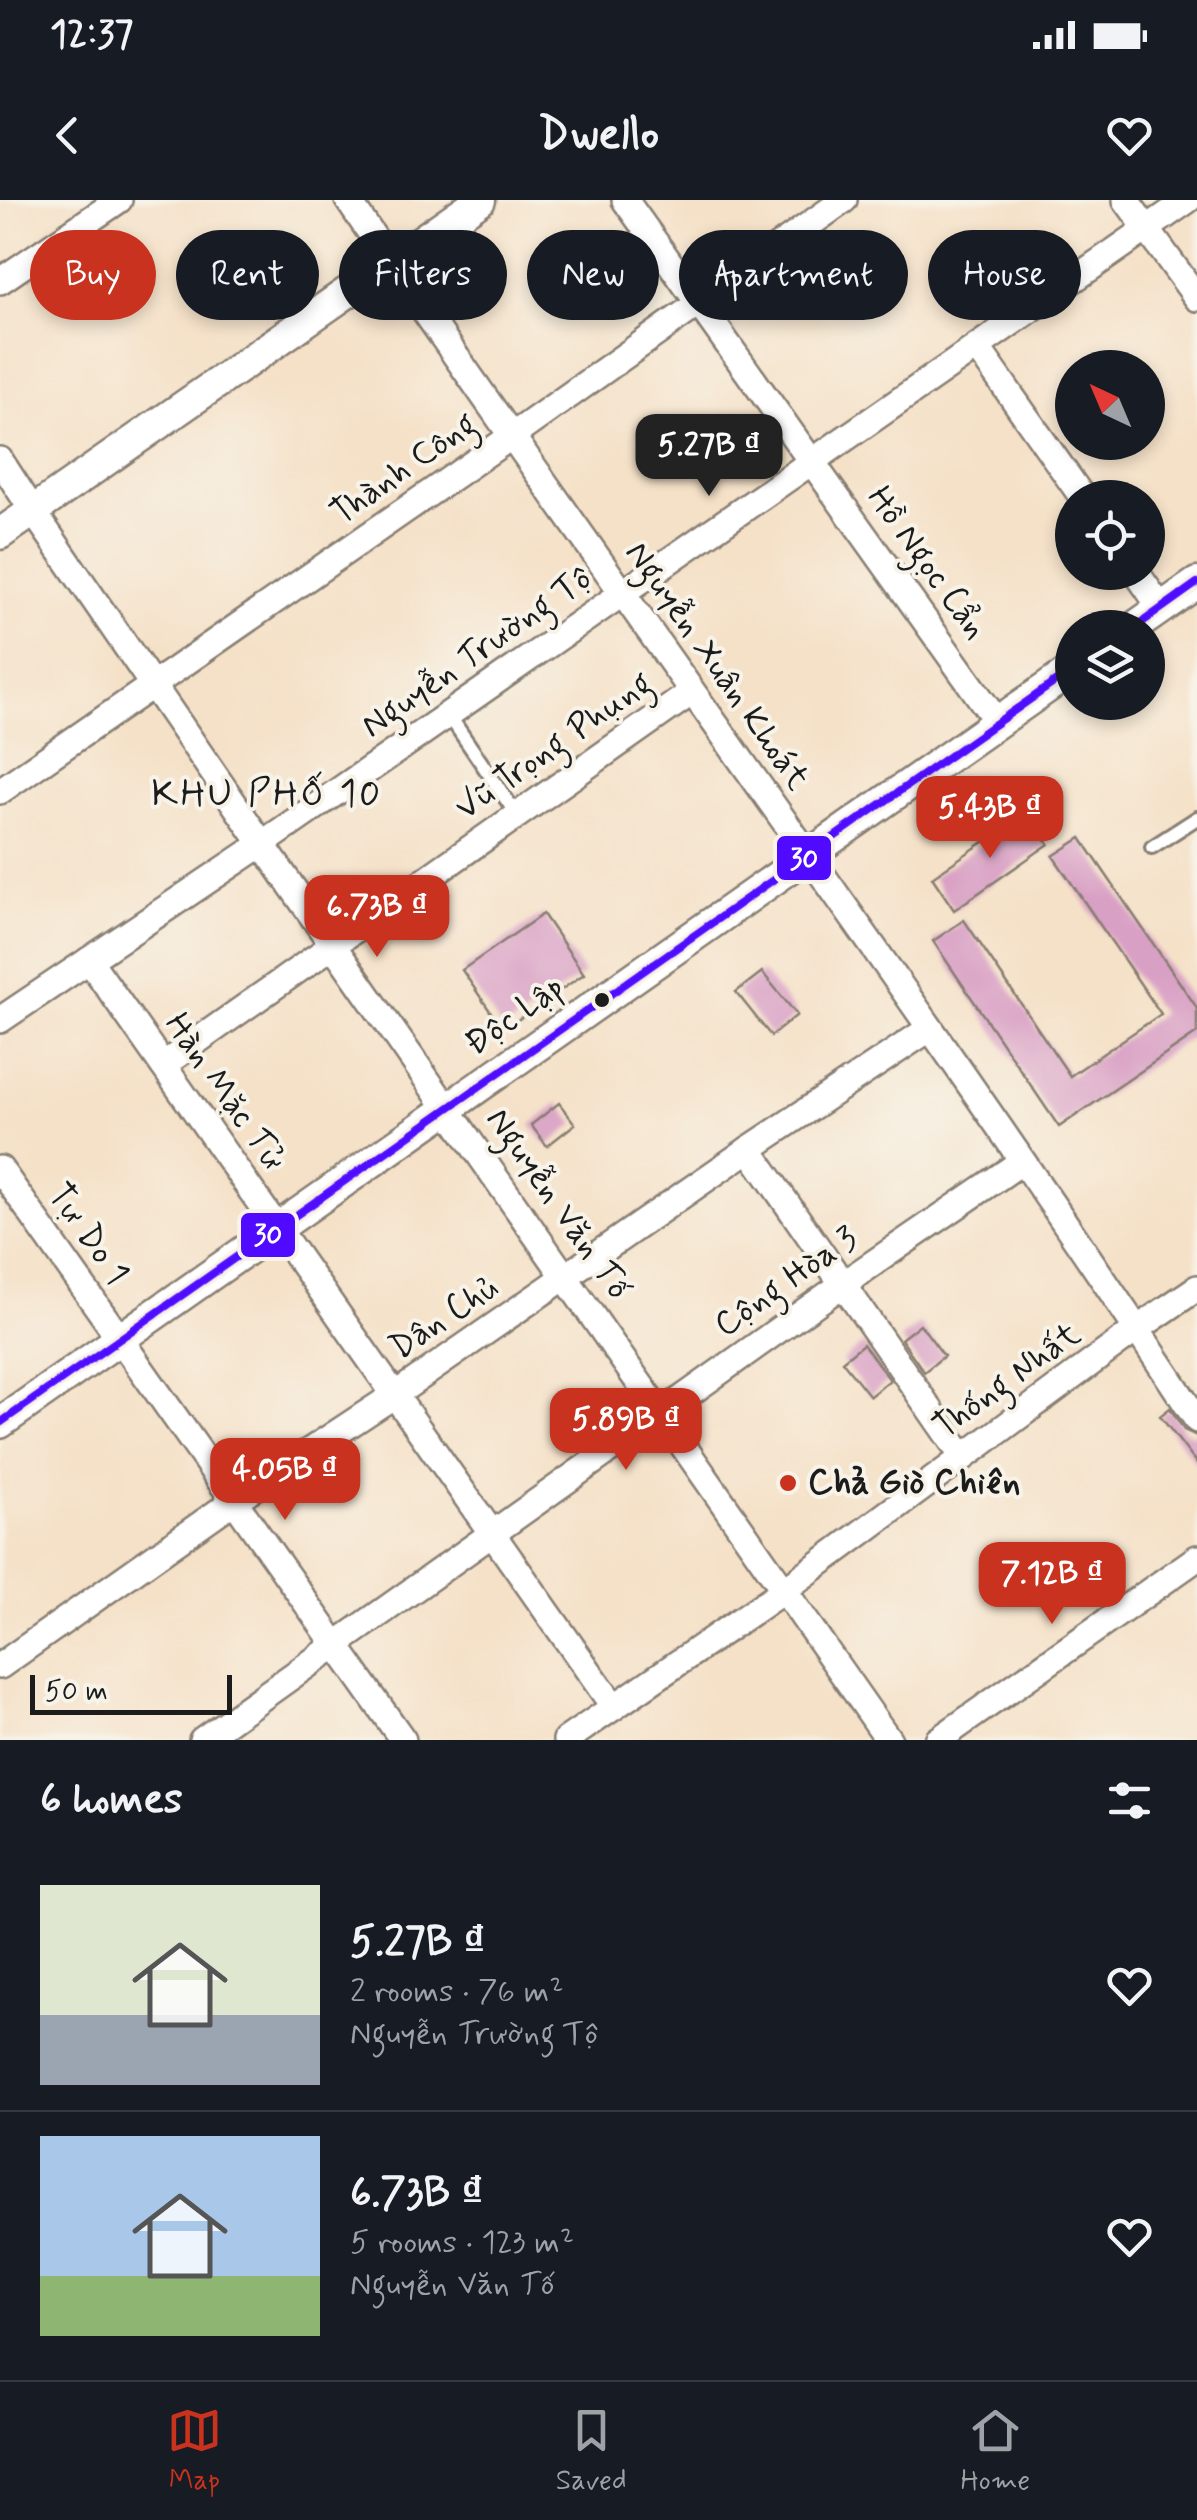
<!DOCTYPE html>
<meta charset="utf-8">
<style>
body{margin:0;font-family:Mynerve,sans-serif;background:#242831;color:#f1f3f6;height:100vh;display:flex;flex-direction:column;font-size:38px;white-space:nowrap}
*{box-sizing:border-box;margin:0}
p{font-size:32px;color:#9ea1a6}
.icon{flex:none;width:55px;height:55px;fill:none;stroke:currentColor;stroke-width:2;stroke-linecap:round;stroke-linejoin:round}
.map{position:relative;height:1540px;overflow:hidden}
.sheet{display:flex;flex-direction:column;background:#171b24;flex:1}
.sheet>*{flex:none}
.banner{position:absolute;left:30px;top:30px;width:1138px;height:90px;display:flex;gap:20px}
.needle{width:65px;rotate:316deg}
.fabs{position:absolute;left:1055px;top:150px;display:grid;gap:20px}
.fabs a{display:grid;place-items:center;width:110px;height:110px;border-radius:50%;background:#171b24;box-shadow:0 5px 15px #0003;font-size:50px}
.scale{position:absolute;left:30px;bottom:25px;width:202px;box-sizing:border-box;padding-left:10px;border:5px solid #1c1c1c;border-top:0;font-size:28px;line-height:35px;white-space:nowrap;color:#1c1c1c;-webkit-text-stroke:8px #f7f3e8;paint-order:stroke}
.price{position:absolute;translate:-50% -85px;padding:0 22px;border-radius:20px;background:#c8321e;color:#fff;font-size:32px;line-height:65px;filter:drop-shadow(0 2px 5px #0008)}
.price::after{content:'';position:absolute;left:50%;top:60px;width:30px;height:22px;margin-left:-15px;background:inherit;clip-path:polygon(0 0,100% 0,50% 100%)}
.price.on{background:#222;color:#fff}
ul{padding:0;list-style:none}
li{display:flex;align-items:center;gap:30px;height:250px;padding:0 40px}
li+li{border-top:2px solid #363941}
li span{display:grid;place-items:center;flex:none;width:280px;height:200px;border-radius:0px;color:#555}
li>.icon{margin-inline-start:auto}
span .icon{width:120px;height:120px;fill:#fffc;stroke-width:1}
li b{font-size:42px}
h2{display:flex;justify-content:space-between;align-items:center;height:120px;padding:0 40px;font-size:42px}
.chip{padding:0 35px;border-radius:45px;background:#171b24;box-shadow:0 5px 15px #0003;font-size:35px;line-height:90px}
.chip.on{background:#c8321e;color:#fff}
.status{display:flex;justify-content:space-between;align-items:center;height:70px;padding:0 50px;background:#171b24;direction:ltr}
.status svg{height:28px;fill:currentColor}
header{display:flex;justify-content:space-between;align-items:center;height:130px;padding:0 40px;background:#171b24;font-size:45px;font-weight:700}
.menu{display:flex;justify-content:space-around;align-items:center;height:140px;border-top:2px solid #363941;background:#171b24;font-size:28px;color:#9ea1a6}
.menu a{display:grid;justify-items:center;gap:5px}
.menu .on{color:#c8321e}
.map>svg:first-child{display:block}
.building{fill:#d9a0c5}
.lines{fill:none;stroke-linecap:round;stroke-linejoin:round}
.service-casing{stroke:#887e72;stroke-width:18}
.minor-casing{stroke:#887e72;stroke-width:30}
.tertiary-casing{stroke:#887e72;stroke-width:35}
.service{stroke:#fff;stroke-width:12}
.minor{stroke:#fff;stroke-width:25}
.tertiary{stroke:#fff;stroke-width:30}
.bus-1-casing{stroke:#f7f3e8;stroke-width:15}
.bus-1{stroke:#4f0aff;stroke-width:8}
.bus-dot{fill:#1c1c1c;stroke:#f7f3e8;stroke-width:4}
.poi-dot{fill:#c8321e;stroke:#f7f3e8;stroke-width:4}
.labels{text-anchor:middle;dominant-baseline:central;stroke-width:8;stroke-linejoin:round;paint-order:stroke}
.street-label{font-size:35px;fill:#1c1c1c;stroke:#f7f3e8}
.poi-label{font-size:35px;font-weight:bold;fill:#1c1c1c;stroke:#f7f3e8;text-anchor:start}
.neighbourhood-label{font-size:38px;letter-spacing:2.5px;fill:#1c1c1c;stroke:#f7f3e8}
.line-badge{stroke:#f7f3e8;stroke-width:4}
.badge-label{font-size:28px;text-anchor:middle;font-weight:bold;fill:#fff}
</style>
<div class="status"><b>12:37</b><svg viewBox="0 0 49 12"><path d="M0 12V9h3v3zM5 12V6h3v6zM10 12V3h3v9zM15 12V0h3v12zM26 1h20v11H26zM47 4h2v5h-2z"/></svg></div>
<header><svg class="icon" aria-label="back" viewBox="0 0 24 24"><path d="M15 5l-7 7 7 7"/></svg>Dwello<svg class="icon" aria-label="heart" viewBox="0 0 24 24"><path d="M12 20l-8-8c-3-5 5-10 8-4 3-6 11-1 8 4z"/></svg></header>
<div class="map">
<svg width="1197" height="1540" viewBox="0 0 1197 1540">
<rect width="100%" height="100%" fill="#f7f3e8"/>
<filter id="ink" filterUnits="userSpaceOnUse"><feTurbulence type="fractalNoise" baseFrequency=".01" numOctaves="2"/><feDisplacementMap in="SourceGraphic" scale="20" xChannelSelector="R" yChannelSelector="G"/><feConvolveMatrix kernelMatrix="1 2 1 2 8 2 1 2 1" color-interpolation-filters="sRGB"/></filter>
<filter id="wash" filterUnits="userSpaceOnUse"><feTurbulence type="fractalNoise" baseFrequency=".0048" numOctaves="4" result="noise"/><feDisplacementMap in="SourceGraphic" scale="40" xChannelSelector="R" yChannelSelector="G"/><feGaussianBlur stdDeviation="2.25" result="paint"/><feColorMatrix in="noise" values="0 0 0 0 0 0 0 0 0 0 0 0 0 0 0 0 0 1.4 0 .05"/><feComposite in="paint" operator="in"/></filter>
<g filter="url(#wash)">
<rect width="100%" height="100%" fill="#f5e1c8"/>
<g id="blocks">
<g class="building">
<polygon points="1028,612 1049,644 954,710 932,677"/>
<polygon points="1081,638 1197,808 1197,833 1059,927 933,741 964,720 1070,876 1161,814 1053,656"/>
<polygon points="543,714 584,774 503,830 462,770"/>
<polygon points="762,772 797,815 771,836 736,792"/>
<polygon points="559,903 575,924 547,946 531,925"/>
<polygon points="920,1124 944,1156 924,1172 901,1139"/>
<polygon points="863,1144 890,1180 870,1196 842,1161"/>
<polygon points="1170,1208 1184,1230 1197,1236 1197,1264 1160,1216"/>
</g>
</g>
</g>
<g filter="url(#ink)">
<use href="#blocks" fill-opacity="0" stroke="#887e72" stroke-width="2.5"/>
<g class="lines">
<g class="service-casing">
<g id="service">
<polyline points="448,514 517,615"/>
<polyline points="1152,647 1197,618"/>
</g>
</g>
<g class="minor-casing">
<g id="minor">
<path d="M 348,0 C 627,409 925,806 1197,1220"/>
<polyline points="625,0 998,523"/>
<polyline points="1126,0 1197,98"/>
<polyline points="0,81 119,0"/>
<polyline points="977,147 1083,298"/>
<polyline points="0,260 33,311 262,644 889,1540"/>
<polyline points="1136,372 1161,408"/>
<polyline points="0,591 512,236 844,0"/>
<polyline points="89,760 614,1507"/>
<polyline points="0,820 262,644 1188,0"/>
<polyline points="163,865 692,492"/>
<polyline points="749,949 963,1257"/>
<polyline points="0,969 403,1540"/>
<polyline points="0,1466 235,1300 396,1194 749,949 929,829"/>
<polyline points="202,1540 843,1084 1021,962"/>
<polyline points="566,1540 784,1390 1137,1129 1197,1088"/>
<polyline points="938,1540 1197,1358"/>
</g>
</g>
<g class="tertiary-casing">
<g id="tertiary">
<polyline points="0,334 480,0"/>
<polyline points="1133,428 1197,383"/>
<polyline points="0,1223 1072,470"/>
</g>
</g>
<use href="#service" class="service"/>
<use href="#minor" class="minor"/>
<use href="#tertiary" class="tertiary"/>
<g class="bus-1-casing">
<g id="bus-1">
<polyline points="1134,428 1197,383"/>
<polyline points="0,1223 1072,470"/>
</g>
</g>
<use href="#bus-1" class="bus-1"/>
</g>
</g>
<circle class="bus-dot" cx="602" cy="800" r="9"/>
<circle class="poi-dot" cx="788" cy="1283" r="10"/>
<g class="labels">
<g class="street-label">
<text transform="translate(404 269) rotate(-35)">Thành Công</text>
<text transform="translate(927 363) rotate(54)">Hồ Ngọc Cẩn</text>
<text transform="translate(477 452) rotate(-35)">Nguyễn Trường Tộ</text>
<text transform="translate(717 466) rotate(55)">Nguyễn Xuân Khoát</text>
<text transform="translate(554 546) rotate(-35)">Vũ Trọng Phụng</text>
<text transform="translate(515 816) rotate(-35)">Độc Lập</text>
<text transform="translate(225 892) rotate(55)">Hàn Mặc Tử</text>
<text transform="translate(558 1004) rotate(55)">Nguyễn Văn Tố</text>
<text transform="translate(88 1034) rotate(55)">Tự Do 1</text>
<text transform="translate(786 1082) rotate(-35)">Cộng Hòa 3</text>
<text transform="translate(444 1118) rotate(-34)">Dân Chủ</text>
<text transform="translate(1007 1181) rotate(-36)">Thống Nhất</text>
</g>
<g class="poi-label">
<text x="808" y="1283">Chả Giò Chiên</text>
</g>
<g class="neighbourhood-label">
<text x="267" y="594">KHU PHỐ 10</text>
</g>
</g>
<g class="line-badge">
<rect x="775" y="634" width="58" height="48" rx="10" fill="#4f0aff"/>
<rect x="239" y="1011" width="58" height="48" rx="10" fill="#4f0aff"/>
</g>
<g class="badge-label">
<text x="804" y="668">30</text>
<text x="268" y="1044">30</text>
</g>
</svg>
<div class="fabs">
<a><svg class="needle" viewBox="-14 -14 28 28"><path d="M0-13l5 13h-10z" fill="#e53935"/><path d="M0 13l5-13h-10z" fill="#9ea1a6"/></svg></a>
<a><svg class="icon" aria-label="locate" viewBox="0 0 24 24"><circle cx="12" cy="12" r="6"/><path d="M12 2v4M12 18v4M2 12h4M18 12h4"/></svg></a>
<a><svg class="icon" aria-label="layers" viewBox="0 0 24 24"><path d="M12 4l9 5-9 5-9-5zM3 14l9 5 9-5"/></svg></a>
</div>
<div class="scale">50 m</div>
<b class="price on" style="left:709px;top:299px">5.27B ₫</b>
<b class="price" style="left:990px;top:661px">5.43B ₫</b>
<b class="price" style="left:377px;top:760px">6.73B ₫</b>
<b class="price" style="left:626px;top:1273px">5.89B ₫</b>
<b class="price" style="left:285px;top:1323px">4.05B ₫</b>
<b class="price" style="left:1052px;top:1427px">7.12B ₫</b>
<div class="banner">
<a class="chip on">Buy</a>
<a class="chip">Rent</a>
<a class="chip">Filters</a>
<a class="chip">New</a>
<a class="chip">Apartment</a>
<a class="chip">House</a>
</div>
</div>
<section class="sheet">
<h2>6 homes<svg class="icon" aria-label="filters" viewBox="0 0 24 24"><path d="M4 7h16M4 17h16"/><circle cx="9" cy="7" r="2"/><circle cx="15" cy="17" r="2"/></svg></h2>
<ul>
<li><span style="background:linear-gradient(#dfe7d0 65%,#9aa5b1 0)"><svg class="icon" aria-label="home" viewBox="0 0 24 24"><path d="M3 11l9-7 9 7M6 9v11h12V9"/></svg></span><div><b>5.27B ₫</b><p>2 rooms · 76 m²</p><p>Nguyễn Trường Tộ</p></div><svg class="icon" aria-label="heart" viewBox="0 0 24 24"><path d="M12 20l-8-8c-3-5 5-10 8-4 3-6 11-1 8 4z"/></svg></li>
<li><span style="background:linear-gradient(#a9c7e8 70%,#8fb573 0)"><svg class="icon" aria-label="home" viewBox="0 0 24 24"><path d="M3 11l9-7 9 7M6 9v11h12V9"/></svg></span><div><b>6.73B ₫</b><p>5 rooms · 123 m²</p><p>Nguyễn Văn Tố</p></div><svg class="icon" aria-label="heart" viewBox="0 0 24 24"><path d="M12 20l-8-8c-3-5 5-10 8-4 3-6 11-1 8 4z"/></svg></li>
</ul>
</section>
<nav class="menu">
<a class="on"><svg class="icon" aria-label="map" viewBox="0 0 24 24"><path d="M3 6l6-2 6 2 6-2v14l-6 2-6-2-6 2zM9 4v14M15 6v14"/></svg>Map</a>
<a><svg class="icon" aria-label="saved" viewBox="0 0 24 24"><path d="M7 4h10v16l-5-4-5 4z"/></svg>Saved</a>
<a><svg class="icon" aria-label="home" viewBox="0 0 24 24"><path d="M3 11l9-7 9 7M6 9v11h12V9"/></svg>Home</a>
</nav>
